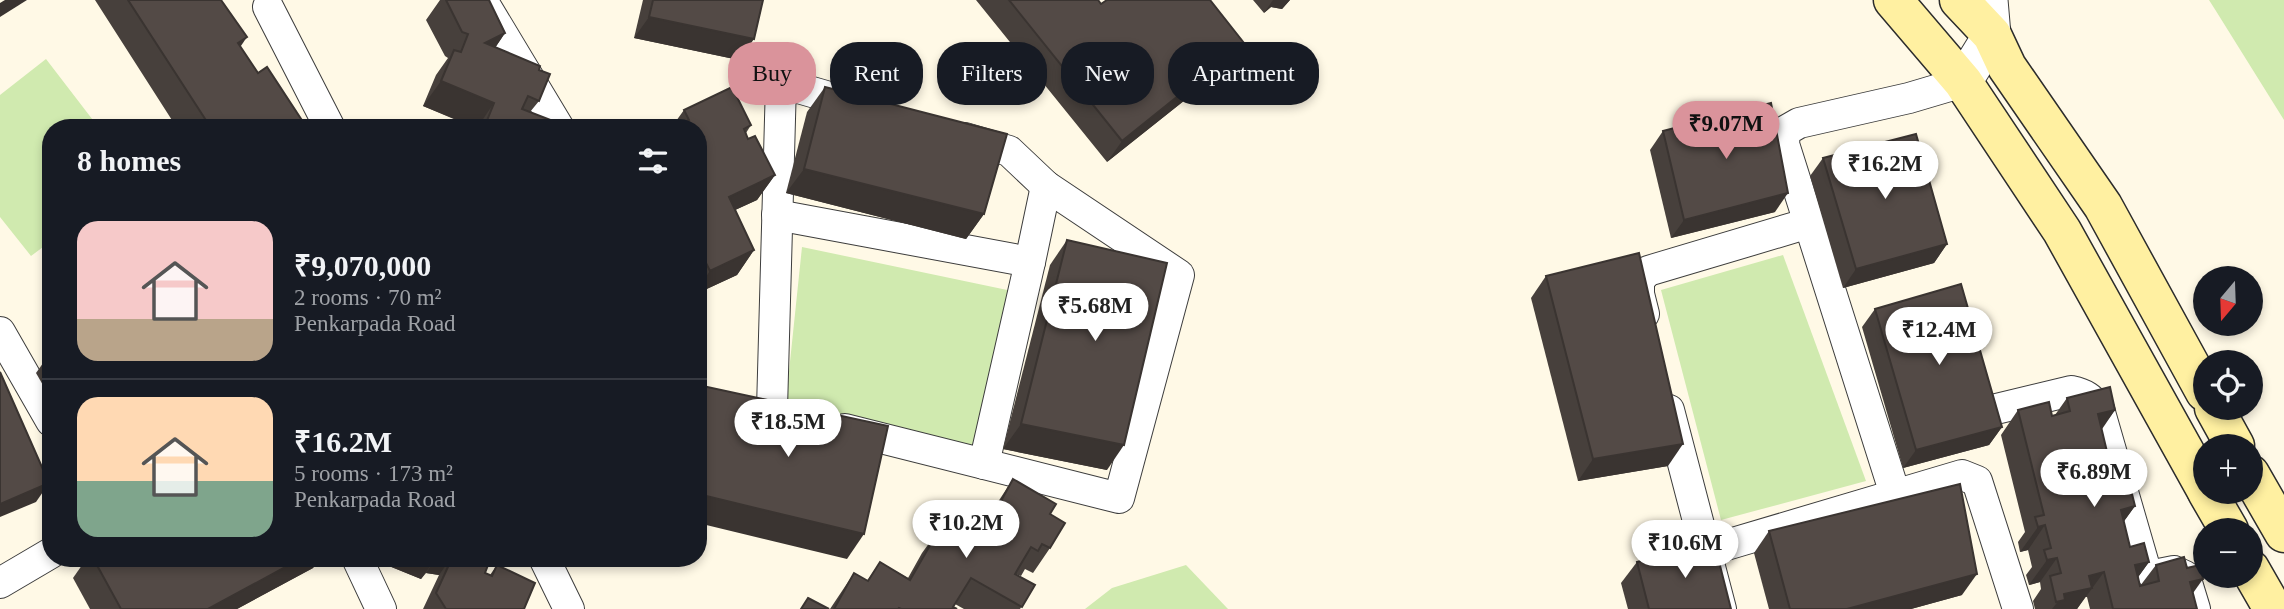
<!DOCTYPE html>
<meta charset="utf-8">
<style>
body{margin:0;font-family:"Times New Roman",serif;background:#242831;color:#f1f3f6;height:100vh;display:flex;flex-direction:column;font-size:26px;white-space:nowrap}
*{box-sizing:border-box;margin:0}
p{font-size:23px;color:#9ea1a6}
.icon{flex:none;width:38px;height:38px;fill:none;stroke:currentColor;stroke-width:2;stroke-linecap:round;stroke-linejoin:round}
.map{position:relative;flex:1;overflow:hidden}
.panel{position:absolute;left:42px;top:119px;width:665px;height:448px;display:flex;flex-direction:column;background:#171b24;border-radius:28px;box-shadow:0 4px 10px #0003}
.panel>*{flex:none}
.banner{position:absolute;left:728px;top:42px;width:665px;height:63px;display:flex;gap:14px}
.needle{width:46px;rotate:199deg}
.buttons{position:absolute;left:2193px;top:266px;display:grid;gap:14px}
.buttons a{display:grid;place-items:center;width:70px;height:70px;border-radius:50%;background:#171b24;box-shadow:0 4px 10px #0003;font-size:35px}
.price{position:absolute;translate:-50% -60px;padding:0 16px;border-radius:24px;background:#fff;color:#222;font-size:23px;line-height:46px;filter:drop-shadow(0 2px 4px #0008)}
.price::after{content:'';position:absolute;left:50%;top:42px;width:21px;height:16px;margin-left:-10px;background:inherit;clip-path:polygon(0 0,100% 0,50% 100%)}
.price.selected{background:#da939b;color:#111}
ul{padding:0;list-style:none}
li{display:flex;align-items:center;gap:21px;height:175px;padding:0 35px}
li+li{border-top:2px solid #363941}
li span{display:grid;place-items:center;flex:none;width:196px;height:140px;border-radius:21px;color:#555}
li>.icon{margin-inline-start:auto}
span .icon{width:84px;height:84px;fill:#fffc;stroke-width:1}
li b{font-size:30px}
h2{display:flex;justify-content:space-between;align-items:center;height:84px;padding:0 35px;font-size:30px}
.pill{padding:0 24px;border-radius:28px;background:#171b24;box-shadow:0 4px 10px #0003;font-size:24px;line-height:63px}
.pill.selected{background:#da939b;color:#111}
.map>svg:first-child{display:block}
.green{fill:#d0eaaf}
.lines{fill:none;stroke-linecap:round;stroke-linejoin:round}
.minor-casing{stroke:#3d3d3d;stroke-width:32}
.tertiary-casing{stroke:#3d3d3d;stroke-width:39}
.secondary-casing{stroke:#2c2c2c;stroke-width:41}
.minor{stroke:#fff;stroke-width:30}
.tertiary{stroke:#fff;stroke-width:37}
.secondary{stroke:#fff0a1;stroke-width:38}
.wall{fill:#47403c}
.shaded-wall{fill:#3a3431}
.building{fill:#534a46;stroke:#3a3431;stroke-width:2}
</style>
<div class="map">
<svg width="2284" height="609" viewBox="0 0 2284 609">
<rect width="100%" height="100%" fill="#fff9e6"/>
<g class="green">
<polygon points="2209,0 2284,0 2284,120 2216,11"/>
<polygon points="46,59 99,128 51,128 51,241 31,256 0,217 0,95"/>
<polygon points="802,247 1012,291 974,448 786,400"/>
<polygon points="1783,255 1866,481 1721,520 1661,290"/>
<polygon points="1186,565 1228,609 1085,609 1112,588"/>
</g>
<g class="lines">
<g class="minor-casing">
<g id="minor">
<polyline points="482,0 559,128"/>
<polyline points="268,7 330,128"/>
<polyline points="777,215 1030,262 984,464"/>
<polyline points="1809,223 1895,494"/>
<polyline points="1030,262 1046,186"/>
<polyline points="1644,314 1639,294 1639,280 1648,271 1809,223 1784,144 1785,131 1799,123 1909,98 1963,82"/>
<polyline points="0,332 51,421"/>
<polyline points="772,409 781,83 857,105"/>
<polyline points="1669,410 1721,609"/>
<path d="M 1992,410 L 2071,391 C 2085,394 2091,398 2099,409 L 2145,568 L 2154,575 L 2174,571 L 2185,576 L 2195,609"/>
<polyline points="845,429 1119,498 1179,275 1046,186 1009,151 965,138"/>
<polyline points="1706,551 1962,475 1977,481 2018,609"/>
<polyline points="357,558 381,609"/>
<polyline points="544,558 569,609"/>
<polyline points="0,583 51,553"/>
</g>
</g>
<g class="tertiary-casing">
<polyline id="tertiary" points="1963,82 1992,35 1989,0"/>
</g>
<g class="secondary-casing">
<g id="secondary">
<polyline points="1893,0 1963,82 2062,231 2205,488"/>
<polyline points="1959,0 1992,35 2007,67 2103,206 2205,392"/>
<polyline points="2214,408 2235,446"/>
<polyline points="2250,474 2284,533"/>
<polyline points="2207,492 2229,530"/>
<polyline points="2250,569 2273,609"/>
</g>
</g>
<use href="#minor" class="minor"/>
<use href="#tertiary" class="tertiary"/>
<use href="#secondary" class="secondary"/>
</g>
<g class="wall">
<polygon points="95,0 221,0 240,47 258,73 307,128 177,128"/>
<polygon points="440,0 489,0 505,33 495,48 539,70 539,101 530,112 571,128 475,128 423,106 436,75 448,58 445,56 426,20"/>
<polygon points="643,0 763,0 739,60 634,38"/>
<polygon points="976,0 1098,0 1101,4 1244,43 1229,65 1107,162"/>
<polygon points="1253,0 1290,0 1282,9 1271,7 1264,13"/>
<polygon points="825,87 984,214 966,239 786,193 807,112"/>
<polygon points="684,110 751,125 746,133 748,139 775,175 757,200 735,210 754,250 737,275 698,293 698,128 671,128"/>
<polygon points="1663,131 1775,212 1671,238 1650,150"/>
<polygon points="1823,158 1947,244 1934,263 1843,288 1810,176"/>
<polygon points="1067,240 1107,470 1003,449 1050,265"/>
<polygon points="1546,276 1668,466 1578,481 1531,298"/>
<polygon points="1875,309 2002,427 1989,445 1903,468 1862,327"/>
<polygon points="51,352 51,399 36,373"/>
<polygon points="2067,398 2115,410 2101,429 2108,456 2118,484 2135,506 2124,521 2130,547 2149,562 2138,577 2140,586 2156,565 2193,593 2197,609 2090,609 2087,597 2085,597 2077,609 2035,609 2033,601 2041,589 2040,582 2029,585 2026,575 2032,567 2028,550 2020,552 2018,542 2025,532 2001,435 2018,410 2052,416 2055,415"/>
<polygon points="1013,479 1050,514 1050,548 1033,573 1025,569 1021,576 1015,574 1035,585 1020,609 964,609 955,604 953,607 957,609 830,609 854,573 867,581 880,562 908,578 922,553 940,528 963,541 985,507 992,511"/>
<polygon points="1769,531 1962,595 1911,609 1769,609 1754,553"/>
<polygon points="87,558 320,558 313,568 237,609 90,609 73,578"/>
<polygon points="388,558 480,558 479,562 485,573 490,575 497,565 524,609 423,609 439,575 426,573 421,579 389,566"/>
<polygon points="1637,562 1731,609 1628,609 1621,583"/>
</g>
<g class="shaded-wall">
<polygon points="5,0 27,0 0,17 0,3"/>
<polygon points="1273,0 1290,0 1282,9 1271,7 1264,13"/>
<polygon points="649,17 754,39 739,60 634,38"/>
<polygon points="505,33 488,58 485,43"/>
<polygon points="247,37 230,62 238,43"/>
<polygon points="1244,43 1229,65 1107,162 1122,141"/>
<polygon points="441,81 494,103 477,128 423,106"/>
<polygon points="804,169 984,214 966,239 786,193"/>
<polygon points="775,175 757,200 711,221 729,197"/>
<polygon points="1788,193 1775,212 1671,238 1684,220"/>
<polygon points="1947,244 1934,263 1843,288 1856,269"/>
<polygon points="754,250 737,275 698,293 698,288 710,271"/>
<polygon points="2115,410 2098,435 2098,414"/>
<polygon points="1021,424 1124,445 1107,470 1003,449"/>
<polygon points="2002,427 1989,445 1903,468 1916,450"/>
<polygon points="1683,444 1668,466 1578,481 1593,459"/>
<polygon points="2130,468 2113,493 2112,472"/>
<polygon points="49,483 36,502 0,517 0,504"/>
<polygon points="698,494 864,534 847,559 698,523"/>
<polygon points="2135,506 2117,531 2121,510"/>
<polygon points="2045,525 2028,550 2020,552 2038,527"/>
<polygon points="302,558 320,558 313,568 237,609 208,609"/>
<polygon points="394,558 436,558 421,579 389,566"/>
<polygon points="436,558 451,558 439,575 426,573"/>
<polygon points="2057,558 2040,582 2029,585 2047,560"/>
<polygon points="2149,562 2131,587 2135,565"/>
<polygon points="2104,572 2077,609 2052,609 2064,594 2089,576"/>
<polygon points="1977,574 1962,595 1911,609 1847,609"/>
<polygon points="2203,579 2186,603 2190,582"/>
</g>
<g class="building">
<polygon points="128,0 221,0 247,37 238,43 258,73 267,67 307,128 211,128"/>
<polygon points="446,0 489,0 505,33 485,43 540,66 539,70 550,74 539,101 528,96 522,109 571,128 484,128 494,103 441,81 454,50 461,52 468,34 462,32"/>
<polygon points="653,0 763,0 754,39 649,17"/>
<polygon points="1009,0 1098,0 1101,4 1107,0 1210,0 1244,43 1122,141"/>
<polygon points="732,87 751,125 744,129 748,139 755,136 775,175 729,197 754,250 710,271 698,247 698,177 700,176 698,172 698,128 677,128 677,126 689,120 684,110"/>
<polygon points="825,87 1007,134 984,214 804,169"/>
<polygon points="1771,103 1788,193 1684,220 1663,131"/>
<polygon points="1916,134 1947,244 1856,269 1823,158"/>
<polygon points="1067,240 1167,263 1124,445 1021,424"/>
<polygon points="1639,253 1683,444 1593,459 1546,276"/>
<polygon points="1961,284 2002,427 1916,450 1875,309"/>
<polygon points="0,372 49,483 0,504"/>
<polygon points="698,385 888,426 864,534 698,494"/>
<polygon points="2110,387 2115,410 2098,414 2108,456 2126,451 2130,468 2112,472 2115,485 2129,482 2135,506 2121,510 2130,547 2144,543 2149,562 2135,565 2140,586 2159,581 2156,565 2184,557 2187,568 2200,565 2203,579 2190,582 2197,609 2113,609 2104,572 2089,576 2092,588 2064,594 2065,600 2056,602 2050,576 2061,573 2057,558 2047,560 2044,550 2051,548 2045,525 2038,527 2035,517 2044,515 2018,410 2049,402 2052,416 2070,411 2067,398"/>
<polygon points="1013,479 1056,504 1050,514 1065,523 1050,548 1042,544 1038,551 1031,547 1015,574 1035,585 1022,607 971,578 953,607 957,609 901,609 899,608 898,609 834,609 854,573 868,581 880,562 910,580 940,528 965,542 985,507 995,512"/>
<polygon points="1960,484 1977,574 1847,609 1790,609 1769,531"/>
<polygon points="1714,542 1731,609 1649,609 1637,562"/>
<polygon points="93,558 302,558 208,609 121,609"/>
<polygon points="452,558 480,558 479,562 488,565 485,573 492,576 497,565 535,583 524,609 446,609 436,593"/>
<polygon points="808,598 829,609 801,609"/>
</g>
</svg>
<div class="buttons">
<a><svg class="needle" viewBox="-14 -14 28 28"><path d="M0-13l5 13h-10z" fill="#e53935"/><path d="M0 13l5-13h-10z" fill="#9ea1a6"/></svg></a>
<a><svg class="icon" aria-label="locate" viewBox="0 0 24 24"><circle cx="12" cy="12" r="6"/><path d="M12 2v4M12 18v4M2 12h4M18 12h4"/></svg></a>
<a>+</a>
<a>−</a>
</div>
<b class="price selected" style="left:1726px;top:161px">₹9.07M</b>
<b class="price" style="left:1885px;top:201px">₹16.2M</b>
<b class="price" style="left:1095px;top:343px">₹5.68M</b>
<b class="price" style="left:1939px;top:367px">₹12.4M</b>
<b class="price" style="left:788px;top:459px">₹18.5M</b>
<b class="price" style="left:2094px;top:509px">₹6.89M</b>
<b class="price" style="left:966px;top:560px">₹10.2M</b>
<b class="price" style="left:1685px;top:580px">₹10.6M</b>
<div class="banner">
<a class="pill selected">Buy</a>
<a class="pill">Rent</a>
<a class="pill">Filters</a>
<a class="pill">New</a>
<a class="pill">Apartment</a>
</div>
<section class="panel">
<h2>8 homes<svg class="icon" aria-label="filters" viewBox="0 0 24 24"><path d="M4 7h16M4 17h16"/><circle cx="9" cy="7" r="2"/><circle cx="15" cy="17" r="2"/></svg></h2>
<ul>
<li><span style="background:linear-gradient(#f6c9c9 70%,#b9a48a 0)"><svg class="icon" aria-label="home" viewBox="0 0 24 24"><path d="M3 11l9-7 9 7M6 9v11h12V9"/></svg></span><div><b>₹9,070,000</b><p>2 rooms · 70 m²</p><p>Penkarpada Road</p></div></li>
<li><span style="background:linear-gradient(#ffd9b3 60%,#7fa58c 0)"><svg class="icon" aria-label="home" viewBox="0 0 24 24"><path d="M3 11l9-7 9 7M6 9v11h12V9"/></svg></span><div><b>₹16.2M</b><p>5 rooms · 173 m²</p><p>Penkarpada Road</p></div></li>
</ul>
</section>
</div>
